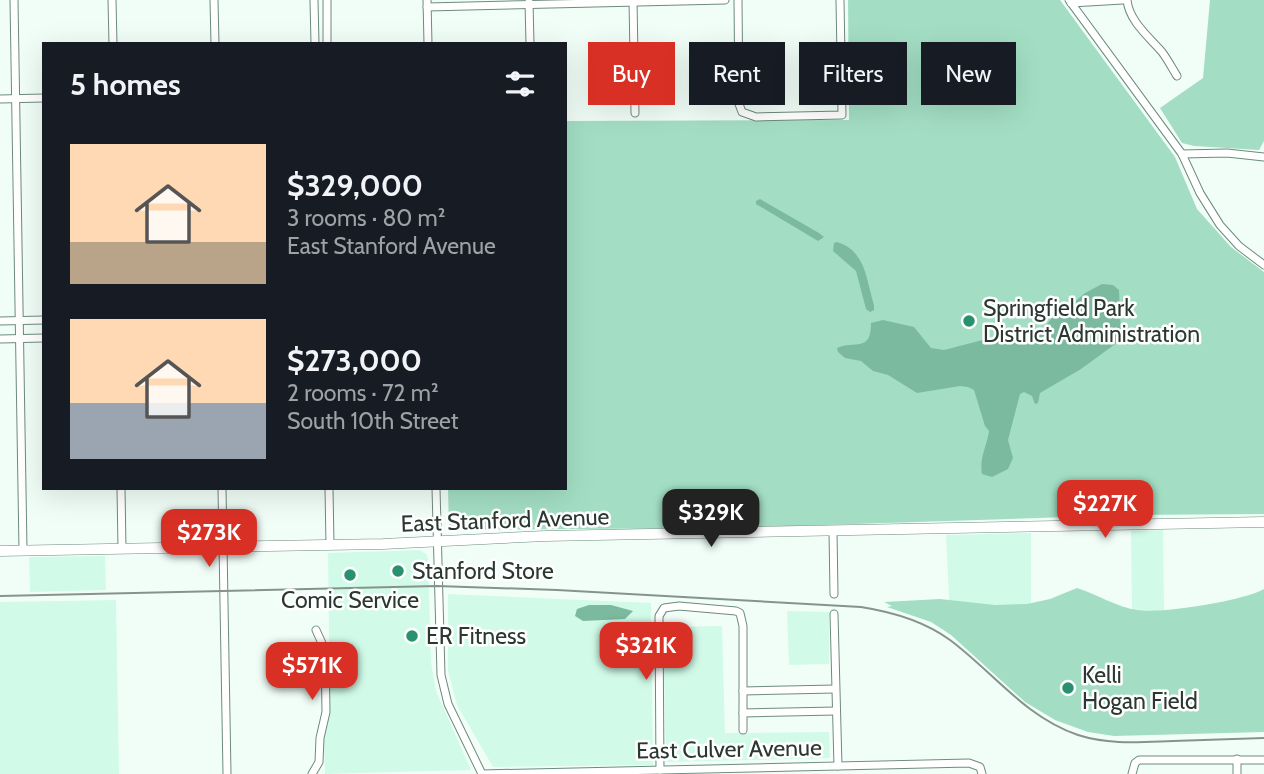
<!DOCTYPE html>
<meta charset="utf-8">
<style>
body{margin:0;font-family:Cabin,sans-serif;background:#20242c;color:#f1f3f6;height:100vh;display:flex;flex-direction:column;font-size:26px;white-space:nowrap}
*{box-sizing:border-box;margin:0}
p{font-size:23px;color:#9ea1a6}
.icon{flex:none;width:38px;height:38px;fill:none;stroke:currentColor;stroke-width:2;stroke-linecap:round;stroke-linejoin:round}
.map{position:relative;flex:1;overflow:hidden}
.side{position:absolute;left:42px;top:42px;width:525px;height:448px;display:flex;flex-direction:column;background:#171b24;border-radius:0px;box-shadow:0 7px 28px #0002}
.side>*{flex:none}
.banner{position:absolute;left:588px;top:42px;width:570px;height:63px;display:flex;gap:14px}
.price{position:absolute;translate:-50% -60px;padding:0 16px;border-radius:14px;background:#d93025;color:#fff;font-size:23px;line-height:46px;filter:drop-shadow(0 2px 4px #0008)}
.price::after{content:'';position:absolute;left:50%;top:42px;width:21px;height:16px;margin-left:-10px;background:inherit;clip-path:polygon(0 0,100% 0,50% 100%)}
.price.selected{background:#222;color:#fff}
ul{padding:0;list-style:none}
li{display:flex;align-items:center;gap:21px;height:175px;padding:0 28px}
li span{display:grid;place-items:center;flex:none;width:196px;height:140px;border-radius:0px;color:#555}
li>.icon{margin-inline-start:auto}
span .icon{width:84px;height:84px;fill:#fffc;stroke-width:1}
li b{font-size:30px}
h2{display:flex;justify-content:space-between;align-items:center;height:84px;padding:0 28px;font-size:30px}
.tag{padding:0 24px;border-radius:0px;background:#171b24;box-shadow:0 7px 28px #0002;font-size:24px;line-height:63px}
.tag.selected{background:#d93025;color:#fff}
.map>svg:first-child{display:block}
.built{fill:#d1fbe8}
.green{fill:#a3dec4}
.water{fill:#7cbaa0}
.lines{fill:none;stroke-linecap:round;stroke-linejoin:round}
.minor-casing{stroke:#6c8b7d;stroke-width:9}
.major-casing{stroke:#6c8b7d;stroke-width:11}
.minor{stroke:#fff;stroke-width:7}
.major{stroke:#fff;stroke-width:10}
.rail{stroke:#86938d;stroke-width:2}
.poi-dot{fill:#29916f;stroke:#fff;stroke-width:2.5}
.labels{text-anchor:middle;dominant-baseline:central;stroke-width:5;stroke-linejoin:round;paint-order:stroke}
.poi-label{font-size:23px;fill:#2b3832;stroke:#fff;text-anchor:start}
.street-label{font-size:23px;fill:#2b3832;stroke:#fff}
</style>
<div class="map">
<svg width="1264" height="774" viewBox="0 0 1264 774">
<rect width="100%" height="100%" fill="#f1fef8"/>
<g class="built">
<polygon points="1163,530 1164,610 1132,614 1131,531"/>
<polygon points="1031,533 1031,617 950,618 946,535"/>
<polygon points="420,550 426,554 428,559 431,662 436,691 471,770 325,774 324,740 330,713 328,553"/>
<polygon points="105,556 106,590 30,592 29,557"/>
<polygon points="448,594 651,603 653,765 493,767 457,705 448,671"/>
<polygon points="116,600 119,774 0,774 0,602"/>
<polygon points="787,611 829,612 829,664 789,665"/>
<polygon points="722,626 725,733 829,732 830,758 668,762 666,760 663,627"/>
</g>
<g class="green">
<polygon points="848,0 1060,0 1175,157 1197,209 1231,247 1264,272 1264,514 1128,515 734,528 449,530 448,488 565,488 565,121 849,120"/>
<polygon points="1210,0 1264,0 1264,141 1259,150 1194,146 1182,143 1160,108 1203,78"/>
<path d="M 1077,588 C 1096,594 1117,607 1137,610 C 1161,614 1243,601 1264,589 L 1264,732 L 1114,736 L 1088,732 L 1055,720 L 1025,702 L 951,635 L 931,622 L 887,607 L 892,606 L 884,602 L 940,599 L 995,605 L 1027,604 L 1050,599 Z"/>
</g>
<g class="water">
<polygon points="760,199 819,233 824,237 818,241 756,204 756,201"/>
<path d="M 837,242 C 866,251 866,279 874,305 L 874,310 L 870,312 L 866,309 L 856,271 L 833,251 L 834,243 Z"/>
<path d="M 1102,284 L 1113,285 L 1119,290 L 1121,335 L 1118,342 L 1081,369 L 1040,393 L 1038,403 L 1035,404 L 1032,396 L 1024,392 L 1020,394 L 1008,440 L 1013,458 L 1008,469 L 992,477 L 982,474 C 979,458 987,446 989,431 L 985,426 L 974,390 L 968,387 L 960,386 L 917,393 L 888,375 L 873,371 L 861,361 L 845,358 L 838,352 L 837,348 C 855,340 871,353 871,323 L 883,320 L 914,327 L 931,348 L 944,350 L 998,336 L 1044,328 L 1056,312 L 1072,304 L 1085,293 Z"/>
<polygon points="589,605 611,605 633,611 625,619 583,621 575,616 577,609"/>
</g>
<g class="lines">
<g class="minor-casing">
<g id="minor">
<polyline points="14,0 23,550"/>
<polyline points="112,0 113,44"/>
<polyline points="214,0 215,44"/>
<polyline points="314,0 315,44"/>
<polyline points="327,0 327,44"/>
<polyline points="427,0 428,44"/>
<polyline points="633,0 635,113"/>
<polyline points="738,0 739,104 742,112 756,117 842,115 840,0"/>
<polyline points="1069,0 1182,154 1200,193 1220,225 1239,246 1264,265"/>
<path d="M 1127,0 C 1129,21 1149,37 1162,52 C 1168,60 1172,68 1177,76"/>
<polyline points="529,2 530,44"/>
<polyline points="1071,3 1123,0"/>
<polyline points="427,7 725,0"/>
<polyline points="0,99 44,98"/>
<polyline points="1182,154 1227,153 1264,157"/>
<polyline points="0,321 44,320"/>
<polyline points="0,339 44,338"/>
<polyline points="121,488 122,549"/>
<polyline points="222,488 227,774"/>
<polyline points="329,488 330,545"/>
<polyline points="436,488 441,675 448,704 482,774"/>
<polyline points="833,531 834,594"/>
<polyline points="834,614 838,766"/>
<polyline points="743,691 835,689"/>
<polyline points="743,713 836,711"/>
<polyline points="1237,759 1237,774"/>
<polyline points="660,770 659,616 664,608 679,606 736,611 740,613 743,626 743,730"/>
<polyline points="312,774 319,762 320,738 326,712 325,650 316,630"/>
<polyline points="482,774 969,763 980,767 982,774"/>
<polyline points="1132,774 1135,763 1139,760 1264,760"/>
</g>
</g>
<g class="major-casing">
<polyline id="major" points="0,551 383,544 545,536 1264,522"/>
</g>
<use href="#minor" class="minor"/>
<use href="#major" class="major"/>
<path class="rail" d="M 0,596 L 437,586 L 557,590 L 861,607 C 893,612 924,621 950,640 C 993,672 1025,717 1078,735 C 1109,745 1141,742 1173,741 C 1203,740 1234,739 1264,738"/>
</g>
<g class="poi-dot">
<circle cx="969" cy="321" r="7"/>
<circle cx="398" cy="571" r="7"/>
<circle cx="350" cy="575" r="7"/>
<circle cx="412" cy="636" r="7"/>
<circle cx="1068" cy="688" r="7"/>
</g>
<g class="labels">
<g class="poi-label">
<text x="983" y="308">Springfield Park<tspan x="983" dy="26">District Administration</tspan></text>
<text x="412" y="571">Stanford Store</text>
<text x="350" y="600" text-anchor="middle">Comic Service</text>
<text x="426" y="636">ER Fitness</text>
<text x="1082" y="675">Kelli<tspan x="1082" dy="26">Hogan Field</tspan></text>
</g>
<g class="street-label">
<text transform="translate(505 520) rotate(-2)">East Stanford Avenue</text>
<text transform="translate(729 749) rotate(-1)">East Culver Avenue</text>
</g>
</g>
</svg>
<b class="price" style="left:1105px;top:540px">$227K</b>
<b class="price selected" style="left:711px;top:549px">$329K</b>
<b class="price" style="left:209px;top:569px">$273K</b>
<b class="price" style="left:646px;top:682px">$321K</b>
<b class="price" style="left:312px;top:702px">$571K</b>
<div class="banner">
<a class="tag selected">Buy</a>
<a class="tag">Rent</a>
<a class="tag">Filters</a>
<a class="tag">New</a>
</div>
<section class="side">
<h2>5 homes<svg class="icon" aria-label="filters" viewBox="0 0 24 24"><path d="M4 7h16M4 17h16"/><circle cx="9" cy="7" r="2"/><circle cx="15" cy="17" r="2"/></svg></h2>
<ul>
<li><span style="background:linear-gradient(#ffd9b3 70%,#b9a48a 0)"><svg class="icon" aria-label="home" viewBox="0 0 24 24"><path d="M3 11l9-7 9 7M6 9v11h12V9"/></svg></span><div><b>$329,000</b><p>3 rooms · 80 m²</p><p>East Stanford Avenue</p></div></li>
<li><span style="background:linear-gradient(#ffd9b3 60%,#9aa5b1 0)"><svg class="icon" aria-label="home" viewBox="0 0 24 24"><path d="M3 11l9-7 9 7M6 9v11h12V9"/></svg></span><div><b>$273,000</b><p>2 rooms · 72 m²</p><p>South 10th Street</p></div></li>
</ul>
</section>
</div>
